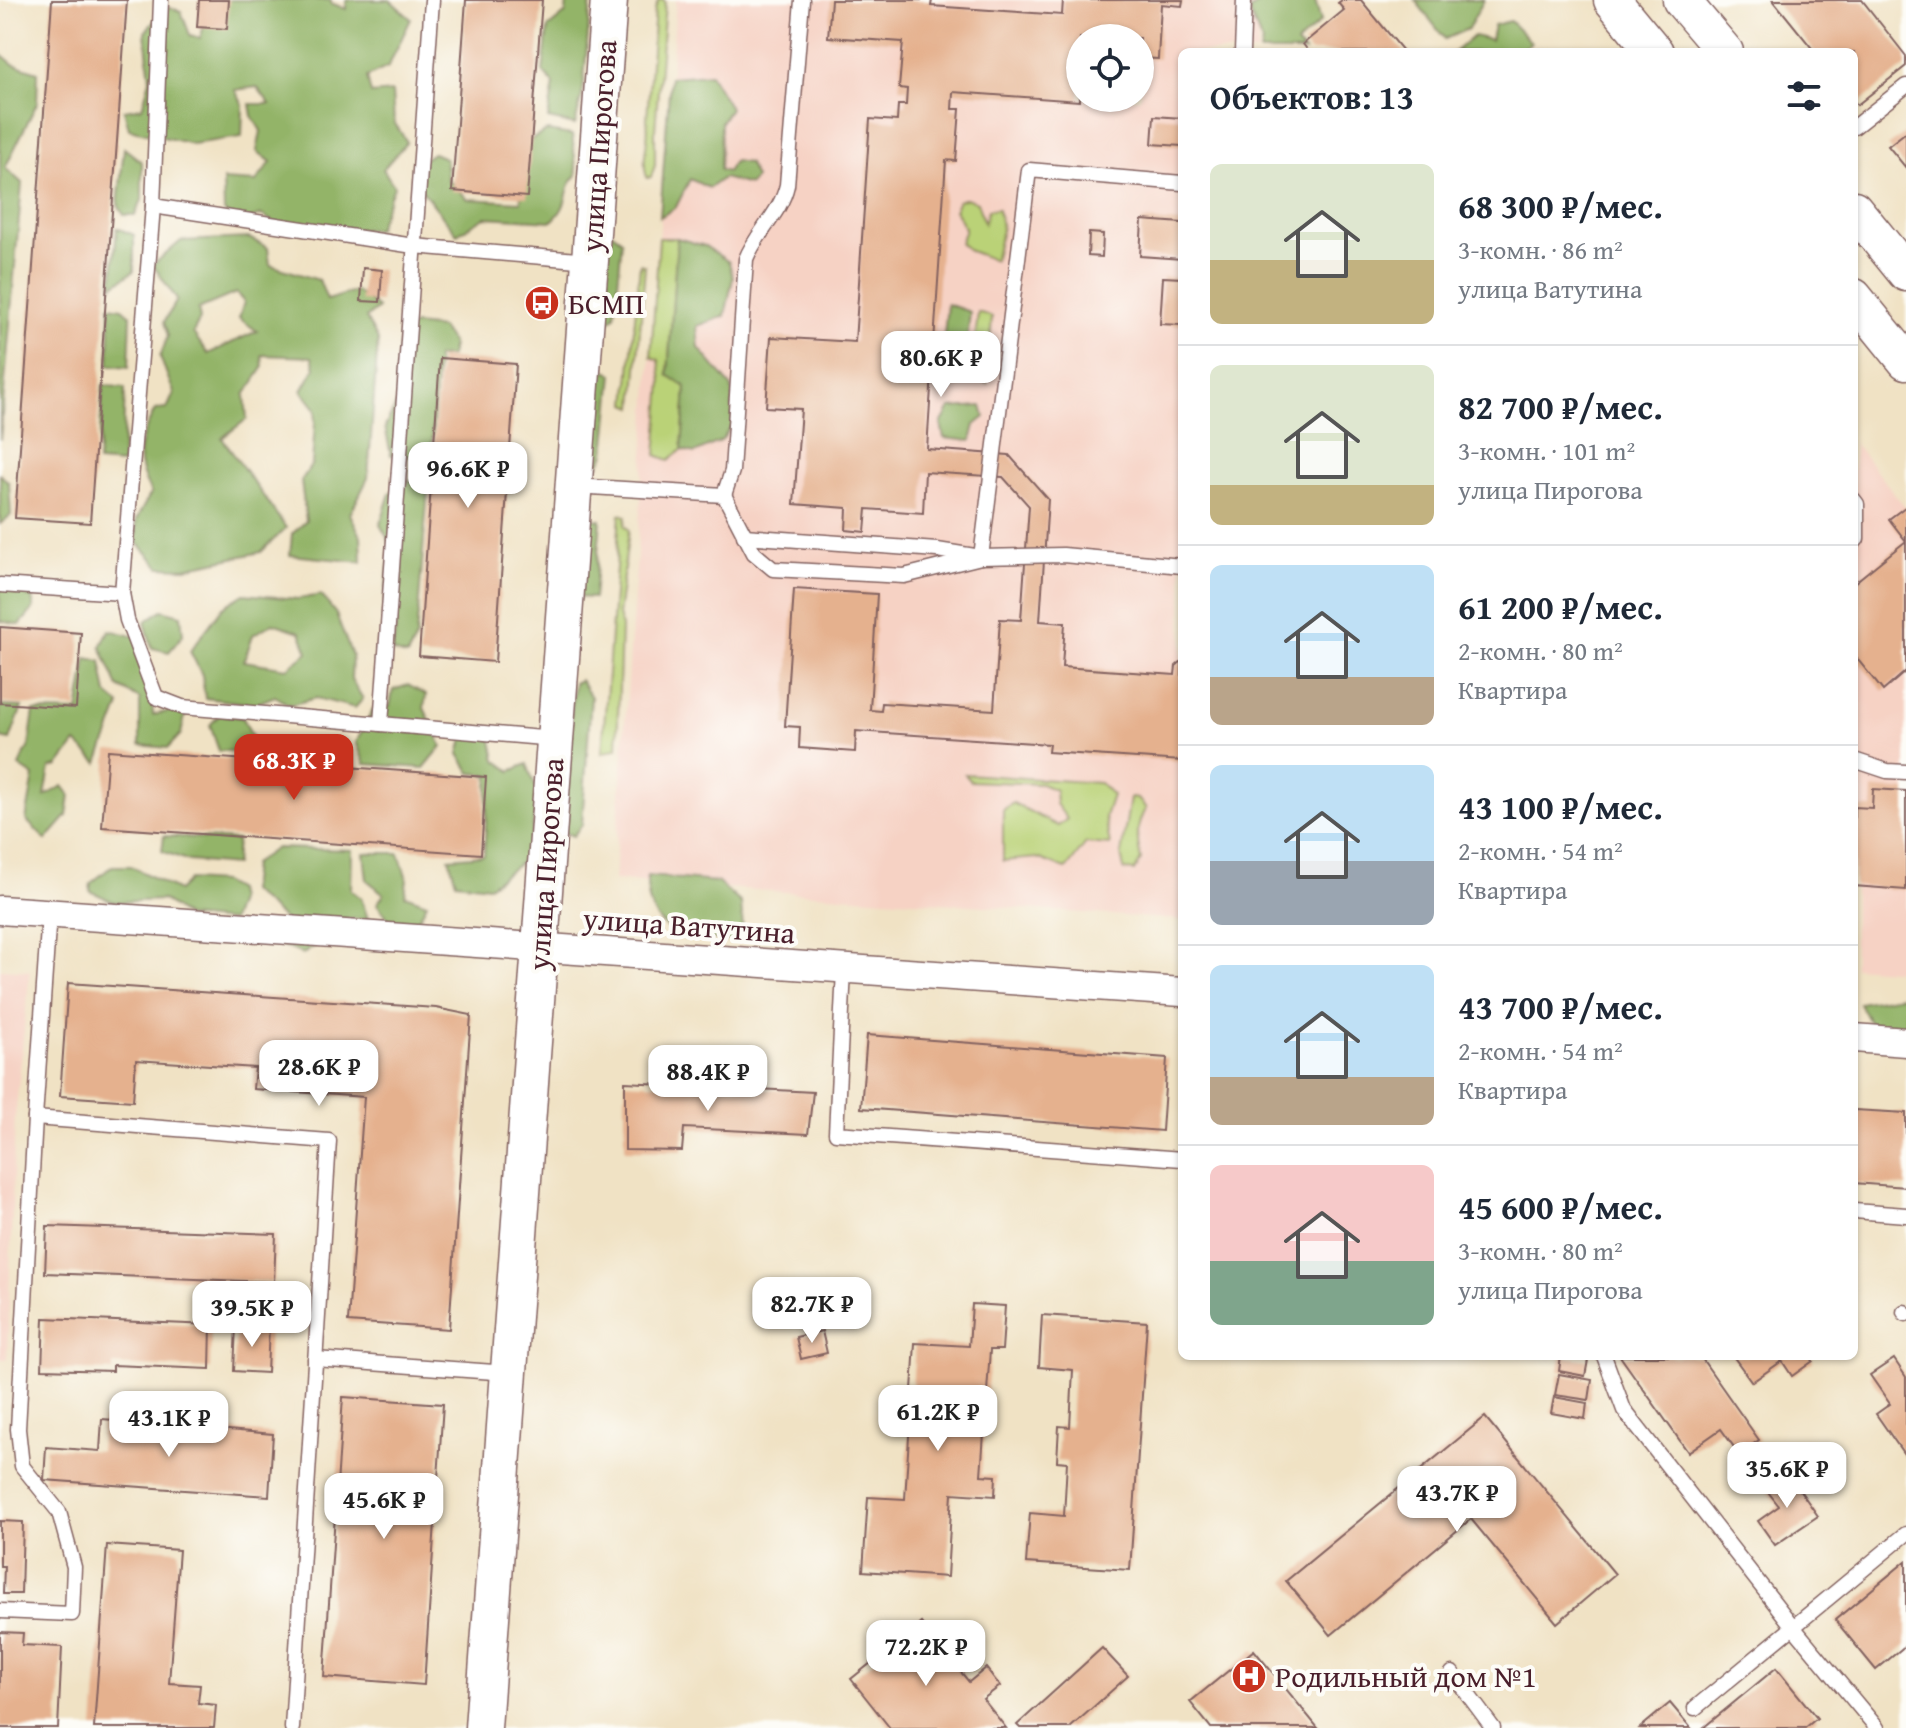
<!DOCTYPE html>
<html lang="ru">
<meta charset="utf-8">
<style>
body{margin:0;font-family:"Gentium Book Plus",serif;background:#f2f2f3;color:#1f2937;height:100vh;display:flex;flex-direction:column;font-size:30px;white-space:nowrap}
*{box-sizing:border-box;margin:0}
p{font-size:26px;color:#747a83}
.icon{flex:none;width:44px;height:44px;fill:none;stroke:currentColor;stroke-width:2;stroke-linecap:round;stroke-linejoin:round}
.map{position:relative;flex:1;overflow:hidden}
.details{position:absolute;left:1178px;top:48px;width:680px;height:1312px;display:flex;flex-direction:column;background:#fff;border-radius:12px;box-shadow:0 2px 6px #0004}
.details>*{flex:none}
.buttons{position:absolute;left:1066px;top:24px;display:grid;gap:16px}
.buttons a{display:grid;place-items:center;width:88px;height:88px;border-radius:50%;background:#fff;box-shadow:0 2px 6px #0004;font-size:40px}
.price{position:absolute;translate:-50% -68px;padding:0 18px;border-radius:16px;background:#fff;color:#222;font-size:26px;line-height:52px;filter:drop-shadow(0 2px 4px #0008)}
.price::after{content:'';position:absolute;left:50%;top:48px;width:24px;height:18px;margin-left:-12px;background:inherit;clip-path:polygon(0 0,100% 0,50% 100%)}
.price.current{background:#c8321e;color:#fff}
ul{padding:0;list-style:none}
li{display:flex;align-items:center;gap:24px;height:200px;padding:0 32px}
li+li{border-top:2px solid #e0e1e3}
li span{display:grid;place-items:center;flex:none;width:224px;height:160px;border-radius:12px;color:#555}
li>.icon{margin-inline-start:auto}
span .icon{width:96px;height:96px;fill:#fffc;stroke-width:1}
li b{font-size:34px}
h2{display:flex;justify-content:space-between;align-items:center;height:96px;padding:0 32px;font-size:34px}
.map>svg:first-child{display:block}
.built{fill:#f6d2c4;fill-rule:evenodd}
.green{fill:#bad277;stroke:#827851;stroke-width:2}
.forest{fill:#93b468;stroke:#6e6a4a;stroke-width:2;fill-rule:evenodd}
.building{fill:#e5b18e}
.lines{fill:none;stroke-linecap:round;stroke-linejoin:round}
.service-casing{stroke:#846361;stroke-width:17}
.minor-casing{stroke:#846361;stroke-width:31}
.tertiary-casing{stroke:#846361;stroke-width:39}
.service{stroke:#fff;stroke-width:14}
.minor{stroke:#fff;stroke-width:28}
.tertiary{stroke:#fff;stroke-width:36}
.labels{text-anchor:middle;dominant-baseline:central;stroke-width:8;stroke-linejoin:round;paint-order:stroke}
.street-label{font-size:30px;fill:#4a1f2b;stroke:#fdfcf7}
.poi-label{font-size:30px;fill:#4a1f2b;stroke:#fdfcf7;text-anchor:start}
</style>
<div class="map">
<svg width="1906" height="1728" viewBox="0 0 1906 1728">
<rect width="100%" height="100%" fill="#fdfcf7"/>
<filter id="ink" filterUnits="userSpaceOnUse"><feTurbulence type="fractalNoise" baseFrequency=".0125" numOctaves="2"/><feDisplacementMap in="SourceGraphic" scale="16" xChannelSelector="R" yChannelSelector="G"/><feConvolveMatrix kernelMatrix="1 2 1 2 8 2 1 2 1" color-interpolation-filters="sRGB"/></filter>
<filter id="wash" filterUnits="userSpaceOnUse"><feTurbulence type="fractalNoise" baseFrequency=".006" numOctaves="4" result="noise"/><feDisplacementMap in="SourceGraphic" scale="32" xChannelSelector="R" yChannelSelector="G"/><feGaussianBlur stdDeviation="1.8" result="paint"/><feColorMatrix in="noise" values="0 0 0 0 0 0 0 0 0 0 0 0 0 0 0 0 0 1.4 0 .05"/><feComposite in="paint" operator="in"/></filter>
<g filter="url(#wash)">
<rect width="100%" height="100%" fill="#f0e2c4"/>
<g class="built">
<path d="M 676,0 L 1260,0 L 1257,52 L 1182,52 L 1182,920 L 614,880 ZM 1080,38 L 1140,38 L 1140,98 L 1080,98 Z"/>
<polygon points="1854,443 1906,508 1906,971 1854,967"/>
<polygon points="0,969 30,971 15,1118 7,1359 0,1359"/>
</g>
<g class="green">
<path d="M 659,0 L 664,0 L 665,3 L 655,130 L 655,165 L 651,177 L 647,178 C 640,157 651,140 647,119 L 655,9 Z"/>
<polygon points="966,198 977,202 984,223 988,210 998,209 1002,230 994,260 970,251 960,243 965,229 955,210 958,201"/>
<polygon points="659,238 677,238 668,375 686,387 682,450 669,460 656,455 662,382 659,360 651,357"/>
<polygon points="640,264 645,266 634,407 627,404"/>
<polygon points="978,312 992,317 987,384 972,371"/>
<polygon points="620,514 626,516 625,525 629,530 618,615 621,627 617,748 602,753"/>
<polygon points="965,774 1100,783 1112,795 1105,817 1110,845 1086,843 1066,869 1037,858 1003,861 1003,810 1013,803 1058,826 1067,819 1056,804 1055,790 1041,784 970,781"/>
<path d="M 1130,798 L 1138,799 L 1146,808 C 1135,825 1137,842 1141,860 L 1135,871 L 1124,870 L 1121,854 Z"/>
</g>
<g class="forest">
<polygon points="219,0 331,0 331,3 346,9 346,0 390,0 411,19 388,67 367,77 371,94 392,92 394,122 407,142 383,169 394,186 377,229 288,231 262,215 236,223 224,211 223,180 256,182 271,162 257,151 261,131 252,116 250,104 270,104 257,87 235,90 243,105 242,137 192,144 129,129 124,110 142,107 150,80 145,32 166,7 181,11 190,35 200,38 209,11"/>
<polygon points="567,0 591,0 583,90 575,125 548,119 554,84 543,72 548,28 566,13"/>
<polygon points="1263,0 1315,0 1321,21 1297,44 1304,52 1260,52 1262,43 1249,11"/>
<polygon points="1415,0 1484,0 1468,29 1445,39"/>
<polygon points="1510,21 1531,42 1521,52 1454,52 1474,36 1491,40 1494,25"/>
<polygon points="0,53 13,64 38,72 37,103 5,168 22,183 0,440"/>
<polygon points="710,74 730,108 721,122 720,170 727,172 734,161 748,163 755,178 750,185 723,178 709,188 690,179 676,207 660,217 670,77"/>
<path d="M 547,131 L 572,135 L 577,175 C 561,191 573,202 552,221 L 485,217 L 457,234 L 416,183 L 416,164 L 433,153 L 445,158 L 448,180 L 468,199 L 521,202 L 517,147 Z"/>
<polygon points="124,148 142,162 142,200 135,215 124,215 118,205"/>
<polygon points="117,228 134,235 134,271 112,286"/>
<polygon points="608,230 622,240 615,316 605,324 595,312"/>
<path d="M 249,238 L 268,248 L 270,265 L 319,280 L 327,300 L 356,291 L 378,308 L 366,318 L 378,340 L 368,478 L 350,514 L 361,536 L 362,562 L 290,555 L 292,534 L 306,521 L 301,481 L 312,464 L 316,409 L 302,391 L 315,368 L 312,357 L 262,355 L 263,368 L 245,395 L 247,419 L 222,438 L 286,528 L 261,552 L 185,568 L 160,567 L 137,542 L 136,520 L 151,493 C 132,458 138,443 155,410 L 167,409 L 174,393 L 160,357 L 168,336 L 164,322 L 177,300 L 153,265 L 181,241 ZM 236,293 L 244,302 L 239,318 L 257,331 L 208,354 L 193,333 L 200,319 L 198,309 Z"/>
<polygon points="677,238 705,246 729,262 733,278 725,316 697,326 699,348 732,387 732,426 721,441 695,453 682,450 686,387 668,375"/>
<polygon points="947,304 970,312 965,362 953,368 942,358"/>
<polygon points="110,306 122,308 131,315 129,367 109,365"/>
<polygon points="414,325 441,328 452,344 451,356 437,357 431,458 391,455 385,427 403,391 395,382 400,334"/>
<polygon points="598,368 613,374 605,454 599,465 583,461"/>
<polygon points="103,385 125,388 122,464 98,462"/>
<polygon points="982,406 985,417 975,425 971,441 944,438 941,424 950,408"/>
<polygon points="0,474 9,483 11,515 0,524"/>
<polygon points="408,480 428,489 416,638 407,656 392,652 397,622 383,616 391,544 380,525 390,493"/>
<polygon points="582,518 601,520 594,598 575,597"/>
<polygon points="0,580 31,591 34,608 20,625 0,621"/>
<path d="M 244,594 L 298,599 L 321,595 L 336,614 L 352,656 L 351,679 L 363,699 L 355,708 L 316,698 L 290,705 L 275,696 L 255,704 L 205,698 L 202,675 L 190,651 L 223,607 ZM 273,623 L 300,632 L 308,652 L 287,668 L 244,661 L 253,635 Z"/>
<polygon points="162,610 181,615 183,635 169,652 152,648 145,622"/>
<polygon points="109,630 138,637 150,667 153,715 170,711 185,716 181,734 168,748 140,745 140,699 118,687 101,647"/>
<polygon points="87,658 101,661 107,694 120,705 98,763 76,743 58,766 50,768 45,796 63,786 70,795 67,816 46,840 26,820 34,776 19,766 29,746 34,711 78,712"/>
<polygon points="580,680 591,697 582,825 573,836 561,831 574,683"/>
<polygon points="408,685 426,695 424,708 442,746 424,768 365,764 356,742 373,709 390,706 393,690"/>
<polygon points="0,706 22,707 10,740 0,738"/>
<polygon points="220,714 243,718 253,738 239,751 219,751 210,725"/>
<polygon points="478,727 492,740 496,760 511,771 527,764 537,791 529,856 489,886 456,882 449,858 484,855 489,775 471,773 459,754 463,739"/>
<polygon points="164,836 237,840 235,865 189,861 162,851"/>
<polygon points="276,848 352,850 351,890 361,898 368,919 310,918 319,943 303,954 278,944 287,922 250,891 253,864"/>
<polygon points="364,853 399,853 407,879 405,895 427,903 415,926 392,923 377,904 384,894 367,880"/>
<polygon points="112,866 131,866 178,891 189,880 222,882 236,890 238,901 231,921 186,917 163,900 114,902 90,891 91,883"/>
<path d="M 647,876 L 717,882 L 741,903 L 743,929 L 735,941 C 686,936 645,938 647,876 Z"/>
<polygon points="1906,995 1906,1026 1870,1024 1859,1003"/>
</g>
<g id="blocks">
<g class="building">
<polygon points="52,0 127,0 90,523 15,518"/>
<polygon points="199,0 229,0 227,29 197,27"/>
<polygon points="466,0 542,0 527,197 452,191"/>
<polygon points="831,0 932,0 931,6 1062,15 1063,0 1183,0 1182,6 1161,4 1158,59 1140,58 1140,38 1080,38 1079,101 953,92 952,109 960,109 956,161 946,160 927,449 1009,455 1048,499 1040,621 1065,623 1062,667 1175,675 1176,666 1182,661 1182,761 1048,752 1049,744 856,731 855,752 799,748 800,727 785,726 794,589 877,594 870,710 881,711 882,703 994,710 1000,619 1021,620 1029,506 1003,477 925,472 923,513 867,509 865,532 846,530 847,508 794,504 801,409 766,407 771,337 855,342 870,119 897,121 898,105 906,105 907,89 899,88 903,42 828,37"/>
<polygon points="1342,0 1361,0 1404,52 1309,52 1303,44 1344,10 1338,3"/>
<polygon points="1773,0 1862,0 1906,56 1906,66 1857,105 1854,101 1854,52 1815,52"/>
<polygon points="1154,116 1182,118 1182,146 1152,144"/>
<polygon points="1906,132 1906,168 1888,146"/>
<polygon points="1142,220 1182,223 1182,259 1140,256"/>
<polygon points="1089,233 1103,234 1102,257 1088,256"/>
<polygon points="363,268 382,270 380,302 361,301"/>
<polygon points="1163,277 1182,278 1182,325 1160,324"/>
<polygon points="440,358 516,364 495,662 419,656"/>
<polygon points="1905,507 1906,508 1906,541 1889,519"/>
<polygon points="1906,541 1906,671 1883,691 1854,655 1854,583"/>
<polygon points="0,627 81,633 76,708 0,703"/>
<polygon points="108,750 486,777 481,854 102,827"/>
<polygon points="1873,789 1906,791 1906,890 1854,886 1854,807 1872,808"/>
<polygon points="68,983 436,1008 471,1015 449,1329 348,1322 364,1097 253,1089 255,1068 136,1060 133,1101 60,1096"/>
<polygon points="867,1035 1167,1058 1162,1131 861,1108"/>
<polygon points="625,1082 813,1092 808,1134 684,1128 682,1151 625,1150"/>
<polygon points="1854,1110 1906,1113 1906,1187 1854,1183"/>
<polygon points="47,1226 276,1234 274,1282 45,1273"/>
<polygon points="972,1304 1005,1306 1002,1350 990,1350 981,1475 996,1476 995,1496 952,1493 947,1577 863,1571 868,1497 905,1499 915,1343 969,1346"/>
<polygon points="1042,1315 1147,1322 1130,1570 1026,1563 1030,1513 1064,1516 1067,1462 1057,1461 1059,1426 1070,1427 1073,1370 1039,1367"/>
<polygon points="44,1318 211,1325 210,1369 113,1365 113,1371 42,1369"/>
<polygon points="236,1325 269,1326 267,1373 234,1371"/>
<polygon points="822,1331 827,1353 801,1359 796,1337"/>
<polygon points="1561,1356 1588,1360 1585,1376 1559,1371"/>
<polygon points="1620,1356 1700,1356 1759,1440 1739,1454 1721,1429 1688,1452"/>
<polygon points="1733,1356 1810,1356 1813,1361 1792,1376 1782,1361 1752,1382"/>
<polygon points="1894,1359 1906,1377 1906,1457 1876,1414 1890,1404 1870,1375"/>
<polygon points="1559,1374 1592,1380 1589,1400 1555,1395"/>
<polygon points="343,1397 443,1404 424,1685 324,1677"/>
<polygon points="1554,1397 1587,1403 1585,1419 1551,1413"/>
<polygon points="1485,1417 1615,1574 1557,1623 1471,1519 1331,1635 1286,1581"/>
<polygon points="102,1419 273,1434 269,1496 44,1480 46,1447 100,1451"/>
<polygon points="1787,1472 1818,1516 1775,1545 1758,1521 1779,1506 1765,1488"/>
<polygon points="0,1521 23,1522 21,1594 3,1594 4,1566 0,1566"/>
<polygon points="107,1545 179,1550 169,1683 200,1685 198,1703 216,1705 214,1728 94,1728"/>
<polygon points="1906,1561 1906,1645 1876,1670 1835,1620"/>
<polygon points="921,1623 969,1682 986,1668 1000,1686 983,1699 1006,1728 890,1728 851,1679"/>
<polygon points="0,1632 23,1633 22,1645 62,1647 58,1728 0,1728"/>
<polygon points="1102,1648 1128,1676 1070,1728 1020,1728 1017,1725"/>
<polygon points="1254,1650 1318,1728 1211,1728 1190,1702"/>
<polygon points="1776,1668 1817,1718 1805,1728 1703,1728"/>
<polygon points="1670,1703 1691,1728 1640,1728"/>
</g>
</g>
</g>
<g filter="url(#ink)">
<use href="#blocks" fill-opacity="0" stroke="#846361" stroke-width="2"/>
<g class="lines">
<g class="service-casing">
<g id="service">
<polyline points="432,0 381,724 554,739"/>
<polyline points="1242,52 1244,0"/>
<polyline points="1854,127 1906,86"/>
<polyline points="153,206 414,246 589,261"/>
<polyline points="574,486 724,495 754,553 773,569 904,576 981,557 1063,555 1182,566"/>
<path d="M 724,495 L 732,471 L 746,259 C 756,233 781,213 787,185 L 802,0"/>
<polyline points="1854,500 1857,504 1857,539 1854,542"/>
<polyline points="744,536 937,550 981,557 1029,170 1182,183"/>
<polyline points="0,585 122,593 153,206 161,0"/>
<polyline points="122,593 127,620 156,697 182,707 381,724"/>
<polyline points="1854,760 1887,771 1906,772"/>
<polyline points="844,970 836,1133 1182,1159"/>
<polyline points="35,1118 329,1141 292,1728"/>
<polyline points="1854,1211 1906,1215"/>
<polyline points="1904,1312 1906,1314"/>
<polyline points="1604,1356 1624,1410 1794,1628 1877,1728"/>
<polyline points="315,1359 508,1373"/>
<polyline points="0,1611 72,1614 74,1567 59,1512 22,1466 18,1429 35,1118 49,913"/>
<polyline points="1452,1673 1493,1728"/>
<polyline points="1695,1708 1906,1534"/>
</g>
</g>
<g class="minor-casing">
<g id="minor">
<polyline points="0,910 1182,992"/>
<polyline points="1854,1038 1906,1042"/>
</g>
</g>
<g class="tertiary-casing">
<g id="tertiary">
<polyline points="1612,0 1655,52"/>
<polyline points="1681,0 1725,52"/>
<polyline points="1854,209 1906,273"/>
<polyline points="1854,297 1906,361"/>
<polyline points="483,1728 609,0"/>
</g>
</g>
<use href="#service" class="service"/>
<use href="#minor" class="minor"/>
<use href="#tertiary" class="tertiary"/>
</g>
</g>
<defs>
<g id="bus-disc" transform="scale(1.8)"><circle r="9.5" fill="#c8321e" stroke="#fdfcf7"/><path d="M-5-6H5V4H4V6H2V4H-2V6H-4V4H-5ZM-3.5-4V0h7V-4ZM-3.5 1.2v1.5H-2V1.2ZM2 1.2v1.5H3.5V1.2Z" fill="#fff"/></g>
<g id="hospital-disc" transform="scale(1.8)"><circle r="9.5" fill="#c8321e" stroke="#fdfcf7"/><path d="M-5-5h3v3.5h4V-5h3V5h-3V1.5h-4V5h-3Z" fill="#fff"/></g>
</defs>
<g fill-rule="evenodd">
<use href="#bus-disc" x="542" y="303"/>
<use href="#hospital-disc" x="1249" y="1676"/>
</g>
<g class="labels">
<g class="street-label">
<text transform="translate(598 146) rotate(-86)">улица Пирогова</text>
<text transform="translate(545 864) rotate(-86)">улица Пирогова</text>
<text transform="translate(689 925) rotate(4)">улица Ватутина</text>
</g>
<g class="poi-label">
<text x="568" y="303">БСМП</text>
<text x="1275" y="1676">Родильный дом №1</text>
</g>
</g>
</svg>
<div class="buttons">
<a><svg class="icon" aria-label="locate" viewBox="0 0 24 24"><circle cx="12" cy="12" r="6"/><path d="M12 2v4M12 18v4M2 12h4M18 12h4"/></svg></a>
</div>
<b class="price" style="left:941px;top:399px">80.6K ₽</b>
<b class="price" style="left:468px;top:510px">96.6K ₽</b>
<b class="price current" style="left:294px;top:802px">68.3K ₽</b>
<b class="price" style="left:319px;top:1108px">28.6K ₽</b>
<b class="price" style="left:708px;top:1113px">88.4K ₽</b>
<b class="price" style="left:812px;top:1345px">82.7K ₽</b>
<b class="price" style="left:252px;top:1349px">39.5K ₽</b>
<b class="price" style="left:938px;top:1453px">61.2K ₽</b>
<b class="price" style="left:169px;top:1459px">43.1K ₽</b>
<b class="price" style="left:1787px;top:1510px">35.6K ₽</b>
<b class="price" style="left:1457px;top:1534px">43.7K ₽</b>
<b class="price" style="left:384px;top:1541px">45.6K ₽</b>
<b class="price" style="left:926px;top:1688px">72.2K ₽</b>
<section class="details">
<h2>Объектов: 13<svg class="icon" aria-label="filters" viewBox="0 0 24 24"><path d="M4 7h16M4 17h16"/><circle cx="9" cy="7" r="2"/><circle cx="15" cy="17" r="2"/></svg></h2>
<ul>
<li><span style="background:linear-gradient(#dfe7d0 60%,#c2b280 0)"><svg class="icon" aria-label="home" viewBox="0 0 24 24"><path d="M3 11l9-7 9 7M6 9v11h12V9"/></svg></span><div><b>68 300 ₽/мес.</b><p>3-комн. · 86 m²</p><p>улица Ватутина</p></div></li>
<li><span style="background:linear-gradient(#dfe7d0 75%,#c2b280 0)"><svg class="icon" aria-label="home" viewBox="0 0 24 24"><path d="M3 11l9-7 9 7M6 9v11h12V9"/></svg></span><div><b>82 700 ₽/мес.</b><p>3-комн. · 101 m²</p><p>улица Пирогова</p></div></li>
<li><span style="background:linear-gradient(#bfe0f5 70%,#b9a48a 0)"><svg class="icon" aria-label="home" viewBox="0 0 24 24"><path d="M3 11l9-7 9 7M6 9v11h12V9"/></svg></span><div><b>61 200 ₽/мес.</b><p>2-комн. · 80 m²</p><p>Квартира</p></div></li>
<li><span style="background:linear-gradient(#bfe0f5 60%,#9aa5b1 0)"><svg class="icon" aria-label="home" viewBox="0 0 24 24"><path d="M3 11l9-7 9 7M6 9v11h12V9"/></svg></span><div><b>43 100 ₽/мес.</b><p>2-комн. · 54 m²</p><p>Квартира</p></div></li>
<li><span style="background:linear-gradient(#bfe0f5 70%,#b9a48a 0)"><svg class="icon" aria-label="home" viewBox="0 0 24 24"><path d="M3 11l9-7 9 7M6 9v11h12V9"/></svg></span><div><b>43 700 ₽/мес.</b><p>2-комн. · 54 m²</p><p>Квартира</p></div></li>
<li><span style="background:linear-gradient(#f6c9c9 60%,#7fa58c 0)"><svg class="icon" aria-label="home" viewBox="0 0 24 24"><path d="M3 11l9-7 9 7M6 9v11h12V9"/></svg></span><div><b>45 600 ₽/мес.</b><p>3-комн. · 80 m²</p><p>улица Пирогова</p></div></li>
</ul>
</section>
</div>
